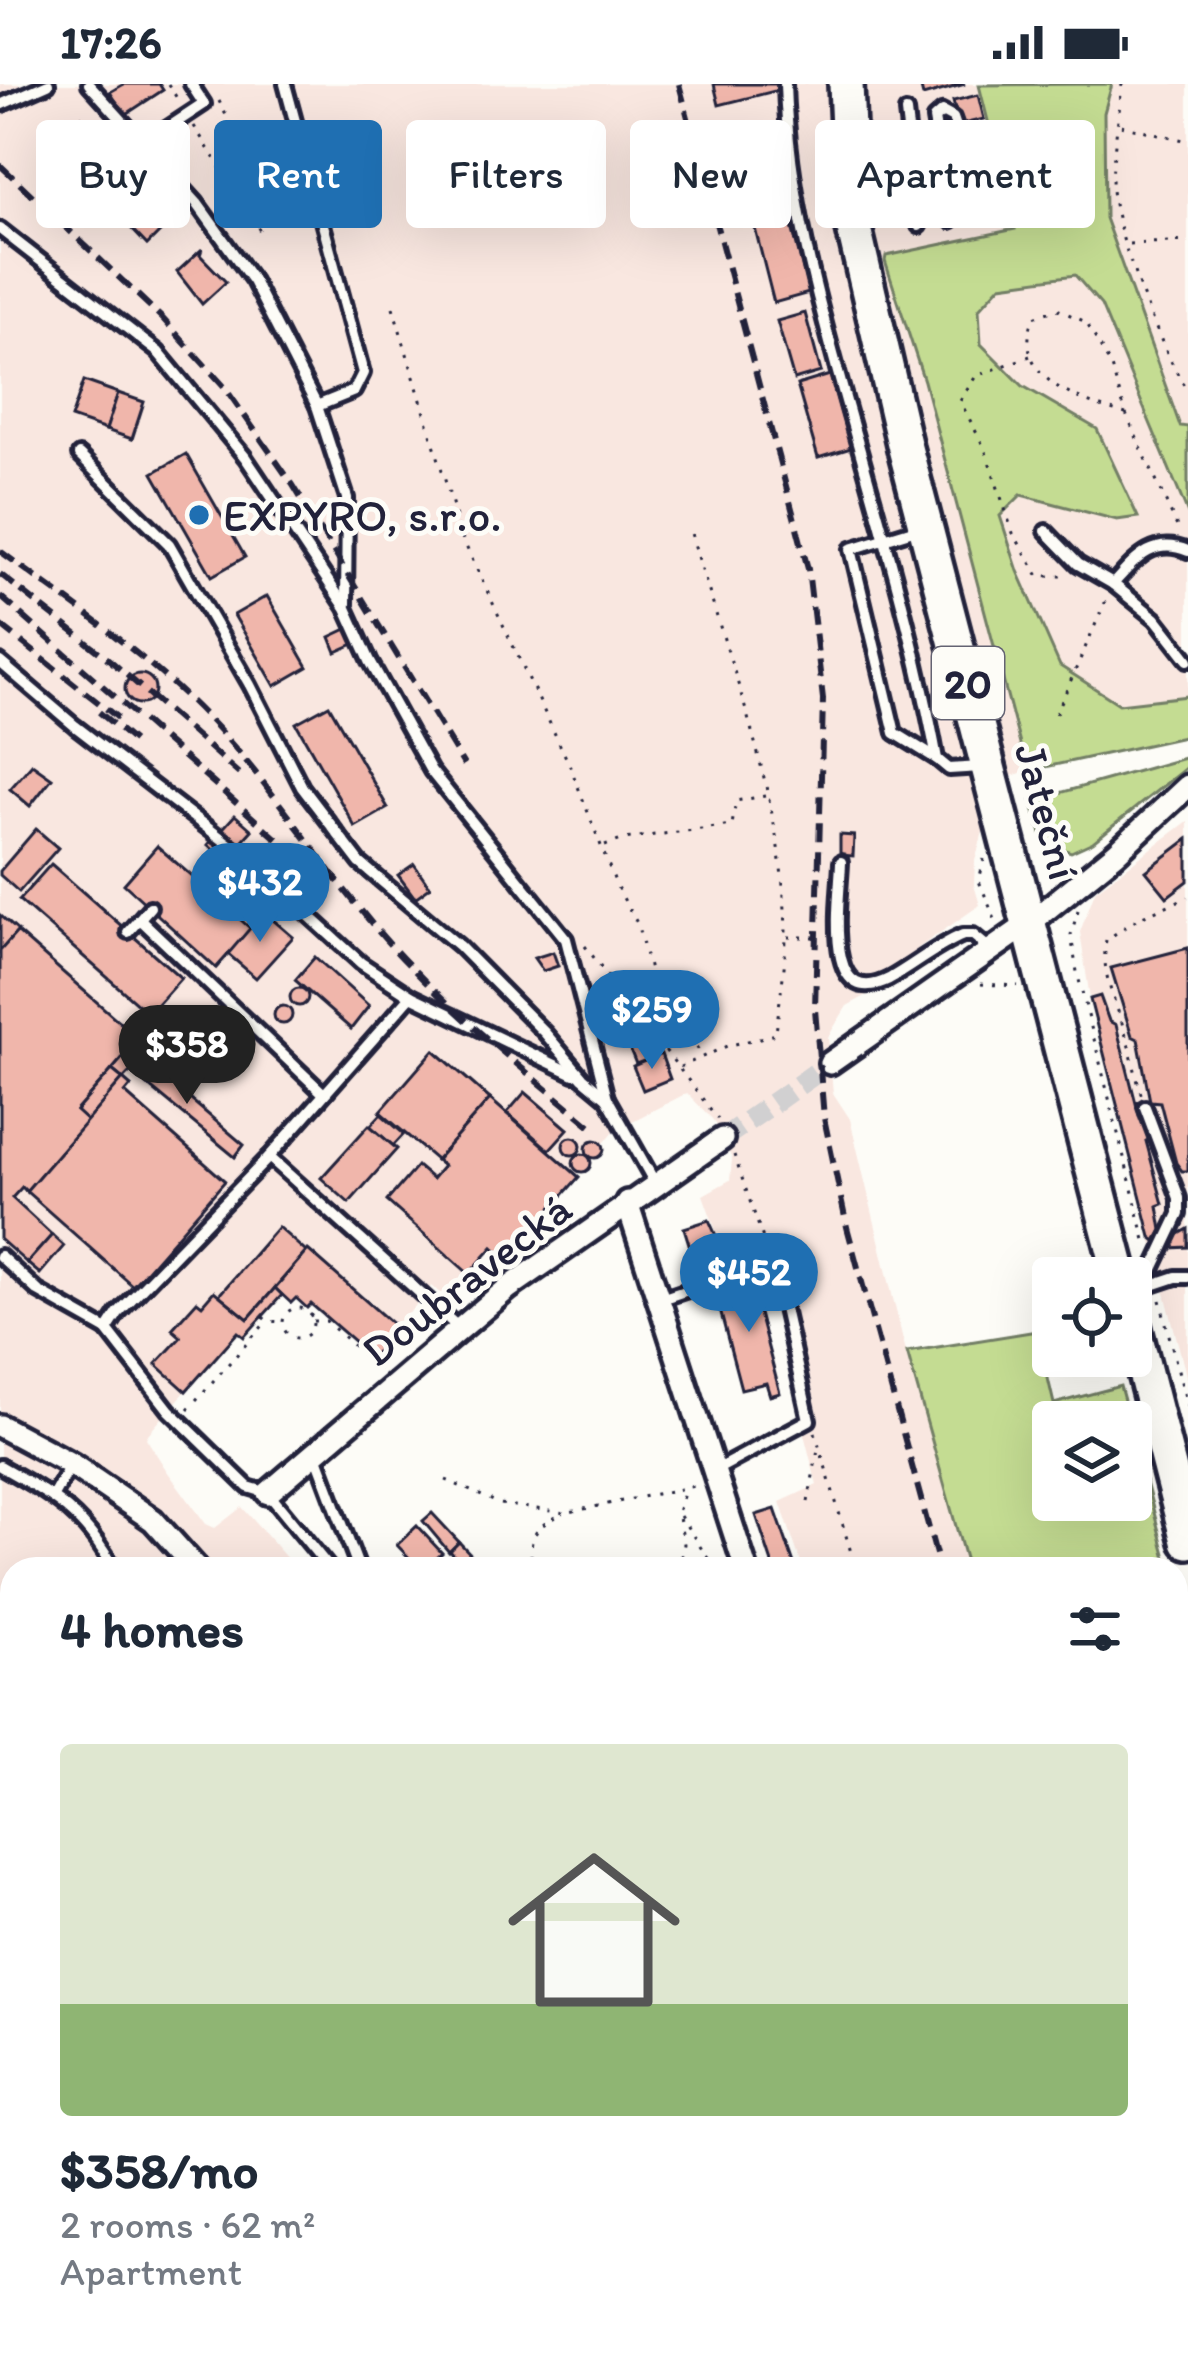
<!DOCTYPE html>
<meta charset="utf-8">
<style>
body{margin:0;font-family:Itim,sans-serif;background:#f6f6f7;color:#1f2937;height:100vh;display:flex;flex-direction:column;font-size:45px;white-space:nowrap}
*{box-sizing:border-box;margin:0}
p{font-size:39px;color:#747a83}
.icon{flex:none;width:66px;height:66px;fill:none;stroke:currentColor;stroke-width:2;stroke-linecap:round;stroke-linejoin:round}
.map{position:relative;flex:1;overflow:hidden}
.details{position:absolute;left:0px;top:1473px;width:1188px;height:807px;display:flex;flex-direction:column;background:#fff;border-radius:36px 36px 0 0;box-shadow:0 12px 48px #0002}
.details>*{flex:none}
.banner{position:absolute;left:36px;top:36px;width:1116px;height:108px;display:flex;gap:24px}
.tools{position:absolute;left:1032px;top:1173px;display:grid;gap:24px}
.tools a{display:grid;place-items:center;width:120px;height:120px;border-radius:12px;background:#fff;box-shadow:0 12px 48px #0002;font-size:60px}
.price{position:absolute;translate:-50% -102px;padding:0 27px;border-radius:42px;background:#1f6fb2;color:#fff;font-size:39px;line-height:78px;filter:drop-shadow(0 3px 6px #0008)}
.price::after{content:'';position:absolute;left:50%;top:72px;width:36px;height:27px;margin-left:-18px;background:inherit;clip-path:polygon(0 0,100% 0,50% 100%)}
.price.selected{background:#222;color:#fff}
ul{padding:0;list-style:none}
li{display:grid;align-content:center;gap:24px;height:636px;padding:0 60px}
li+li{border-top:3px solid #e0e1e3}
li span{display:grid;place-items:center;height:372px;border-radius:12px;color:#555}
li>.icon{margin-inline-start:auto}
span .icon{width:216px;height:216px;fill:#fffc;stroke-width:1}
li b{font-size:51px}
h2{display:flex;justify-content:space-between;align-items:center;height:144px;padding:0 60px;font-size:51px}
.tag{padding:0 42px;border-radius:12px;background:#fff;box-shadow:0 12px 48px #0002;font-size:42px;line-height:108px}
.tag.selected{background:#1f6fb2;color:#fff}
.status{display:flex;justify-content:space-between;align-items:center;height:84px;padding:0 60px;background:#fff;direction:ltr}
.status svg{height:33px;fill:currentColor}
.map>svg:first-child{display:block}
.built{fill:#f9e7e0}
.green{fill:#c4dc92;stroke:#737f66;stroke-width:3}
.building{fill:#f0b6ab;stroke:#22223b;stroke-width:3}
.lines{fill:none;stroke-linecap:round;stroke-linejoin:round}
.street-tunnel{stroke:#d1d0d1;stroke-width:21;stroke-dasharray:21 10;stroke-linecap:butt}
.lane-casing{stroke:#22223b;stroke-width:20}
.street-casing{stroke:#22223b;stroke-width:30}
.primary-casing{stroke:#22223b;stroke-width:42}
.path{stroke:#22223b;stroke-width:3;stroke-dasharray:3 9;stroke-linecap:butt}
.lane{stroke:#fdfcf7;stroke-width:10}
.street{stroke:#fdfcf7;stroke-width:21}
.primary{stroke:#fdfcf7;stroke-width:33}
.rail{stroke:#22223b;stroke-width:6;stroke-dasharray:18 9;stroke-linecap:butt}
.poi-dot{fill:#1f6fb2;stroke:#fdfcf7;stroke-width:4.5}
.labels{text-anchor:middle;dominant-baseline:central;stroke-width:10;stroke-linejoin:round;paint-order:stroke}
.shield{fill:#fdfcf7;stroke:#646373;stroke-width:3}
.shield-label{font-size:42px;font-weight:bold;fill:#22223b}
.poi-label{font-size:45px;fill:#22223b;stroke:#fdfcf7;text-anchor:start}
.street-label{font-size:45px;fill:#22223b;stroke:#fdfcf7}
</style>
<div class="status"><b>17:26</b><svg viewBox="0 0 49 12"><path d="M0 12V9h3v3zM5 12V6h3v6zM10 12V3h3v9zM15 12V0h3v12zM26 1h20v11H26zM47 4h2v5h-2z"/></svg></div>
<div class="map">
<svg width="1188" height="2279" viewBox="0 0 1188 2279">
<rect width="100%" height="100%" fill="#fdfcf7"/>
<filter id="ink" filterUnits="userSpaceOnUse"><feTurbulence type="fractalNoise" baseFrequency=".00833" numOctaves="2"/><feDisplacementMap in="SourceGraphic" scale="24" xChannelSelector="R" yChannelSelector="G"/><feConvolveMatrix kernelMatrix="1 2 1 2 8 2 1 2 1" color-interpolation-filters="sRGB"/></filter>
<g filter="url(#ink)">
<g class="built">
<polygon points="0,0 1188,0 1188,652 1027,687 975,704 984,744 975,777 974,801 980,821 918,864 918,884 847,922 828,953 833,1009 850,1035 903,1256 968,1485 803,1485 780,1418 817,1401 794,1311 786,1217 764,1170 725,1184 720,1168 723,1166 703,1111 730,1096 732,1075 713,1036 687,1009 615,1046 506,1175 492,1164 449,1217 432,1202 372,1273 312,1220 307,1224 296,1214 291,1219 282,1211 244,1253 237,1249 148,1350 146,1354 167,1387 206,1440 215,1444 242,1423 296,1485 12,1485 12,2268 945,2268 944,2279 0,2279"/>
<polygon points="1188,737 1188,1299 1090,915 1080,848 1095,807"/>
<polygon points="1188,1971 1188,2279 1002,2279 1003,2268 1176,2268 1176,2033"/>
</g>
<g class="green">
<polygon points="1112,0 1104,29 1105,134 1180,342 1188,343 1188,430 1101,221 1075,191 1001,201 979,225 981,260 1023,302 1097,345 1138,433 1117,436 1021,411 1000,432 1018,487 1060,582 1119,620 1188,612 1188,652 1027,687 924,297 885,177 886,172 1015,145 979,1"/>
<polygon points="1188,673 1188,682 1093,758 1071,768 1044,759 1031,717"/>
<polygon points="1037,1247 1054,1320 1120,1302 1130,1338 1053,1338 1053,1416 1131,1416 1131,1342 1169,1485 968,1485 907,1268"/>
<polygon points="1176,1514 1188,1563 1188,1971 1176,2033"/>
<polygon points="645,2268 751,2268 751,2279 644,2279"/>
</g>
<g class="building">
<polygon points="124,0 159,0 163,6 125,31 110,8"/>
<polygon points="714,0 778,0 779,6 719,21"/>
<polygon points="920,0 965,0 923,12"/>
<polygon points="978,11 984,35 959,41 953,17"/>
<polygon points="81,33 131,87 123,96 166,142 147,161 71,81 80,72 61,52"/>
<polygon points="989,57 998,91 981,95 972,61"/>
<polygon points="779,92 809,209 774,219 744,101"/>
<polygon points="1085,92 1087,134 1063,135 1061,93"/>
<polygon points="1000,93 1007,119 989,125 982,98"/>
<polygon points="202,165 200,171 226,198 202,220 177,188"/>
<polygon points="805,229 821,288 794,296 777,237"/>
<polygon points="830,291 851,364 818,374 797,301"/>
<polygon points="84,297 118,309 106,346 71,334"/>
<polygon points="118,309 144,318 132,355 106,346"/>
<polygon points="186,370 245,473 212,492 153,389"/>
<polygon points="267,512 308,583 275,602 234,531"/>
<polygon points="347,545 354,560 336,568 330,553"/>
<circle cx="140" cy="605" r="15"/>
<polygon points="329,621 388,724 355,743 296,639"/>
<polygon points="32,680 52,694 30,722 10,705"/>
<polygon points="235,731 252,746 225,776 208,761"/>
<polygon points="36,745 58,764 19,808 0,791 0,787"/>
<polygon points="840,751 854,752 853,772 840,771"/>
<polygon points="1188,755 1188,797 1167,813 1146,787"/>
<polygon points="270,761 315,800 300,817 255,778"/>
<polygon points="157,762 204,803 208,799 212,802 208,806 217,815 235,795 252,810 233,829 251,845 216,884 124,800"/>
<polygon points="51,780 181,894 149,930 19,816"/>
<polygon points="414,780 430,803 415,814 398,791"/>
<polygon points="271,791 300,817 287,832 258,807"/>
<polygon points="264,828 293,853 256,894 228,870"/>
<polygon points="0,831 18,847 0,867"/>
<polygon points="17,848 139,955 76,1027 87,1037 26,1107 22,1103 12,1114 52,1151 27,1179 0,1155 0,867"/>
<polygon points="1188,864 1188,1087 1182,1087 1176,1079 1160,1018 1150,1017 1138,955 1132,952 1111,884"/>
<polygon points="553,868 558,882 543,887 534,874"/>
<polygon points="315,873 369,922 351,945 295,896"/>
<circle cx="299" cy="913" r="9"/>
<polygon points="1100,912 1109,937 1116,941 1140,1035 1145,1034 1150,1055 1146,1057 1163,1120 1158,1122 1162,1146 1156,1157 1151,1153 1090,915"/>
<circle cx="283" cy="931" r="9"/>
<polygon points="139,955 158,972 150,981 143,975 123,995 112,986"/>
<polygon points="646,959 652,974 636,980 630,965"/>
<polygon points="434,966 490,1015 436,1076 380,1028"/>
<polygon points="661,970 670,995 643,1006 633,982"/>
<polygon points="143,975 244,1061 235,1073 132,988"/>
<polygon points="112,986 123,995 87,1037 76,1027"/>
<polygon points="123,995 131,1002 125,1009 225,1097 133,1202 26,1107"/>
<polygon points="525,1008 568,1045 549,1066 507,1029"/>
<polygon points="490,1015 579,1093 506,1175 493,1163 469,1190 387,1117 417,1082 432,1095 443,1082 436,1076"/>
<polygon points="381,1030 404,1050 393,1062 370,1042"/>
<polygon points="369,1041 397,1065 349,1119 321,1094"/>
<circle cx="572" cy="1062" r="9"/>
<circle cx="595" cy="1065" r="9"/>
<circle cx="582" cy="1079" r="9"/>
<polygon points="709,1136 723,1167 720,1168 725,1184 699,1192 684,1144"/>
<polygon points="278,1143 306,1168 248,1235 219,1211"/>
<polygon points="1188,1145 1188,1163 1169,1164 1174,1153"/>
<polygon points="52,1151 64,1162 40,1190 27,1179"/>
<polygon points="308,1166 397,1244 372,1273 311,1220 307,1224 296,1214 291,1219 275,1204"/>
<polygon points="751,1200 753,1205 771,1200 777,1221 758,1226 780,1309 770,1312 766,1299 741,1305 716,1211"/>
<polygon points="275,1204 282,1211 244,1253 238,1248 186,1307 156,1280 181,1253 172,1245 197,1217 202,1221 214,1207 248,1235"/>
<polygon points="775,1425 796,1485 774,1485 756,1431"/>
<polygon points="432,1429 459,1458 449,1468 423,1437"/>
<polygon points="417,1442 442,1469 425,1485 420,1485 397,1461"/>
<polygon points="459,1458 485,1485 465,1485 450,1467"/>
<rect x="0" y="1587" width="12" height="37"/>
<rect x="0" y="1624" width="12" height="222"/>
<rect x="0" y="1846" width="12" height="25"/>
<polygon points="0,1871 12,1871 12,2089 0,2088"/>
<polygon points="0,2088 12,2089 12,2110 0,2110"/>
<polygon points="0,2218 12,2218 12,2268 69,2268 69,2279 0,2279"/>
<rect x="98" y="2268" width="117" height="5"/>
<rect x="215" y="2268" width="36" height="11"/>
<polygon points="355,2268 508,2268 511,2279 355,2279"/>
<rect x="98" y="2273" width="82" height="6"/>
</g>
<g class="lines">
<polyline class="street-tunnel" points="722,1055 830,979"/>
<g class="lane-casing">
<g id="lane">
<polyline points="89,0 197,119 253,197 317,322 347,414 346,520"/>
<polyline points="285,0 363,289 354,307 317,322"/>
<path d="M 785,0 C 788,109 818,217 847,321 C 880,438 915,556 937,675 L 949,685 L 981,683"/>
<polyline points="0,21 48,0"/>
<polyline points="906,28 919,142"/>
<polyline points="145,59 204,20 191,0"/>
<polyline points="857,81 963,63 976,132"/>
<polyline points="951,137 934,35 942,28 953,34 963,63"/>
<polyline points="0,145 158,268 245,373 346,524 370,577 431,687 566,855 607,1014"/>
<polyline points="79,371 169,460 250,601 302,703 360,779 459,862 545,949 583,994 607,1014 655,1099"/>
<polyline points="923,443 851,465 895,649 937,675"/>
<polyline points="1046,447 1078,480 1113,500 1156,535 1188,576"/>
<path d="M 1113,500 C 1135,476 1153,452 1188,467"/>
<polyline points="0,578 75,642 239,768 361,879 411,912 574,990"/>
<path d="M 841,778 C 840,815 821,929 889,895 C 914,881 936,862 963,851 L 973,851 L 991,866"/>
<polyline points="140,835 324,1010"/>
<polyline points="128,848 150,823"/>
<polyline points="269,1073 460,1245"/>
<polyline points="0,1172 38,1207 107,1246"/>
<polyline points="1144,1204 1179,1130 1179,1114 1145,1023"/>
<polyline points="1131,1208 1176,1193 1188,1193"/>
<polyline points="658,1216 753,1184 770,1188 781,1211 809,1336 714,1387"/>
<polyline points="315,1368 359,1485"/>
<path d="M 0,1382 C 53,1412 84,1429 114,1485"/>
<polyline points="53,1412 71,1380"/>
<polyline points="330,1485 268,1409 248,1403 169,1326 107,1246 118,1229 269,1073 411,912"/>
<polyline points="1176,1838 1188,1802"/>
<polyline points="0,2136 12,2136"/>
<polyline points="1028,2268 1029,2279"/>
<polyline points="87,2279 87,2268"/>
</g>
</g>
<g class="street-casing">
<g id="street">
<polyline points="830,979 1031,838 1116,769 1188,702"/>
<polyline points="627,1118 746,1485"/>
<polyline points="0,1342 71,1380 153,1436 197,1485"/>
<polyline points="268,1409 507,1205 722,1055"/>
<polyline points="0,1549 12,1550"/>
<polyline points="343,2268 343,2279"/>
<polyline points="627,2268 627,2279"/>
<polyline points="317,2279 317,2268"/>
<polyline points="963,2279 964,2268"/>
</g>
</g>
<g class="primary-casing">
<g id="primary">
<polyline points="846,0 852,136 905,364 1121,1194"/>
<polyline points="1131,1234 1188,1457"/>
</g>
</g>
<g class="path">
<polyline points="168,0 180,19"/>
<path d="M 1122,0 C 1119,34 1112,70 1112,104 C 1113,144 1164,274 1188,307"/>
<polyline points="219,17 250,80"/>
<polyline points="1121,41 1188,57"/>
<polyline points="194,42 262,150"/>
<polyline points="1129,160 1188,157"/>
<polyline points="393,223 463,456 570,682 617,803 637,839 652,894 703,973"/>
<polyline points="1030,272 976,292 960,317 985,365 1013,449 1039,492 1068,492"/>
<path d="M 1126,330 C 1080,319 1009,293 1034,233 L 1057,225 L 1086,238 L 1110,280 L 1126,330 L 1179,447"/>
<polyline points="1056,630 1108,512"/>
<polyline points="605,762 624,755 732,741 736,717 765,712"/>
<polyline points="984,775 979,797 997,840"/>
<polyline points="1078,826 1071,851 1077,888 1146,1160"/>
<polyline points="788,853 820,853"/>
<polyline points="585,862 718,1035"/>
<polyline points="981,900 1018,902"/>
<path d="M 680,983 L 727,962 L 776,950 C 779,917 786,882 786,849 C 783,712 729,579 691,449"/>
<path d="M 1141,1010 C 1135,987 1130,964 1123,942 C 1113,911 1101,889 1106,856 L 1140,833 L 1188,813"/>
<polyline points="734,1071 768,1169"/>
<polyline points="1160,1216 1188,1325"/>
<circle cx="298" cy="1239" r="15"/>
<polyline points="263,1233 267,1237 283,1238"/>
<polyline points="313,1237 326,1237 379,1285"/>
<polyline points="188,1325 267,1237"/>
<polyline points="815,1348 856,1485"/>
<polyline points="446,1396 500,1420 565,1429 699,1401"/>
<polyline points="808,1418 819,1360"/>
<polyline points="680,1432 715,1485"/>
<path d="M 533,1485 C 527,1454 534,1442 563,1430"/>
<polyline points="679,1485 684,1460 678,1428 685,1406"/>
<polyline points="1176,1514 1188,1563"/>
<polyline points="0,2159 12,2160"/>
<polyline points="1047,2268 1048,2279"/>
<polyline points="291,2279 292,2268"/>
</g>
<use href="#lane" class="lane"/>
<use href="#street" class="street"/>
<use href="#primary" class="primary"/>
<g class="rail">
<polyline points="679,0 808,485 823,615 815,925 824,1034 847,1143 940,1485"/>
<polyline points="0,81 163,235 223,301 293,401 464,681"/>
<path d="M 0,467 C 76,523 156,577 220,647 C 290,724 343,816 417,889 C 472,946 536,995 596,1046"/>
<polyline points="0,490 112,578 239,690"/>
<polyline points="0,512 316,789"/>
<polyline points="0,541 118,634"/>
<polyline points="99,628 140,663"/>
<polyline points="1176,2118 1188,2053"/>
<polyline points="1176,2201 1188,2131"/>
<polyline points="1119,2279 1120,2268"/>
<polyline points="1148,2279 1150,2268"/>
</g>
</g>
</g>
<circle class="poi-dot" cx="199" cy="431" r="12"/>
<g class="labels">
<rect class="shield" x="932" y="563" width="72" height="72" rx="9"/>
<g class="shield-label">
<text x="968" y="599">20</text>
</g>
<g class="poi-label">
<text x="223" y="431">EXPYRO, s.r.o.</text>
</g>
<g class="street-label">
<text transform="translate(1048 727) rotate(75)">Jateční</text>
<text transform="translate(466 1195) rotate(-38)">Doubravecká</text>
</g>
</g>
</svg>
<div class="tools">
<a><svg class="icon" aria-label="locate" viewBox="0 0 24 24"><circle cx="12" cy="12" r="6"/><path d="M12 2v4M12 18v4M2 12h4M18 12h4"/></svg></a>
<a><svg class="icon" aria-label="layers" viewBox="0 0 24 24"><path d="M12 4l9 5-9 5-9-5zM3 14l9 5 9-5"/></svg></a>
</div>
<b class="price" style="left:260px;top:861px">$432</b>
<b class="price" style="left:652px;top:988px">$259</b>
<b class="price selected" style="left:187px;top:1023px">$358</b>
<b class="price" style="left:749px;top:1251px">$452</b>
<div class="banner">
<a class="tag">Buy</a>
<a class="tag selected">Rent</a>
<a class="tag">Filters</a>
<a class="tag">New</a>
<a class="tag">Apartment</a>
</div>
<section class="details">
<h2>4 homes<svg class="icon" aria-label="filters" viewBox="0 0 24 24"><path d="M4 7h16M4 17h16"/><circle cx="9" cy="7" r="2"/><circle cx="15" cy="17" r="2"/></svg></h2>
<ul>
<li><span style="background:linear-gradient(#dfe7d0 70%,#8fb573 0)"><svg class="icon" aria-label="home" viewBox="0 0 24 24"><path d="M3 11l9-7 9 7M6 9v11h12V9"/></svg></span><div><b>$358/mo</b><p>2 rooms · 62 m²</p><p>Apartment</p></div></li>
</ul>
</section>
</div>
